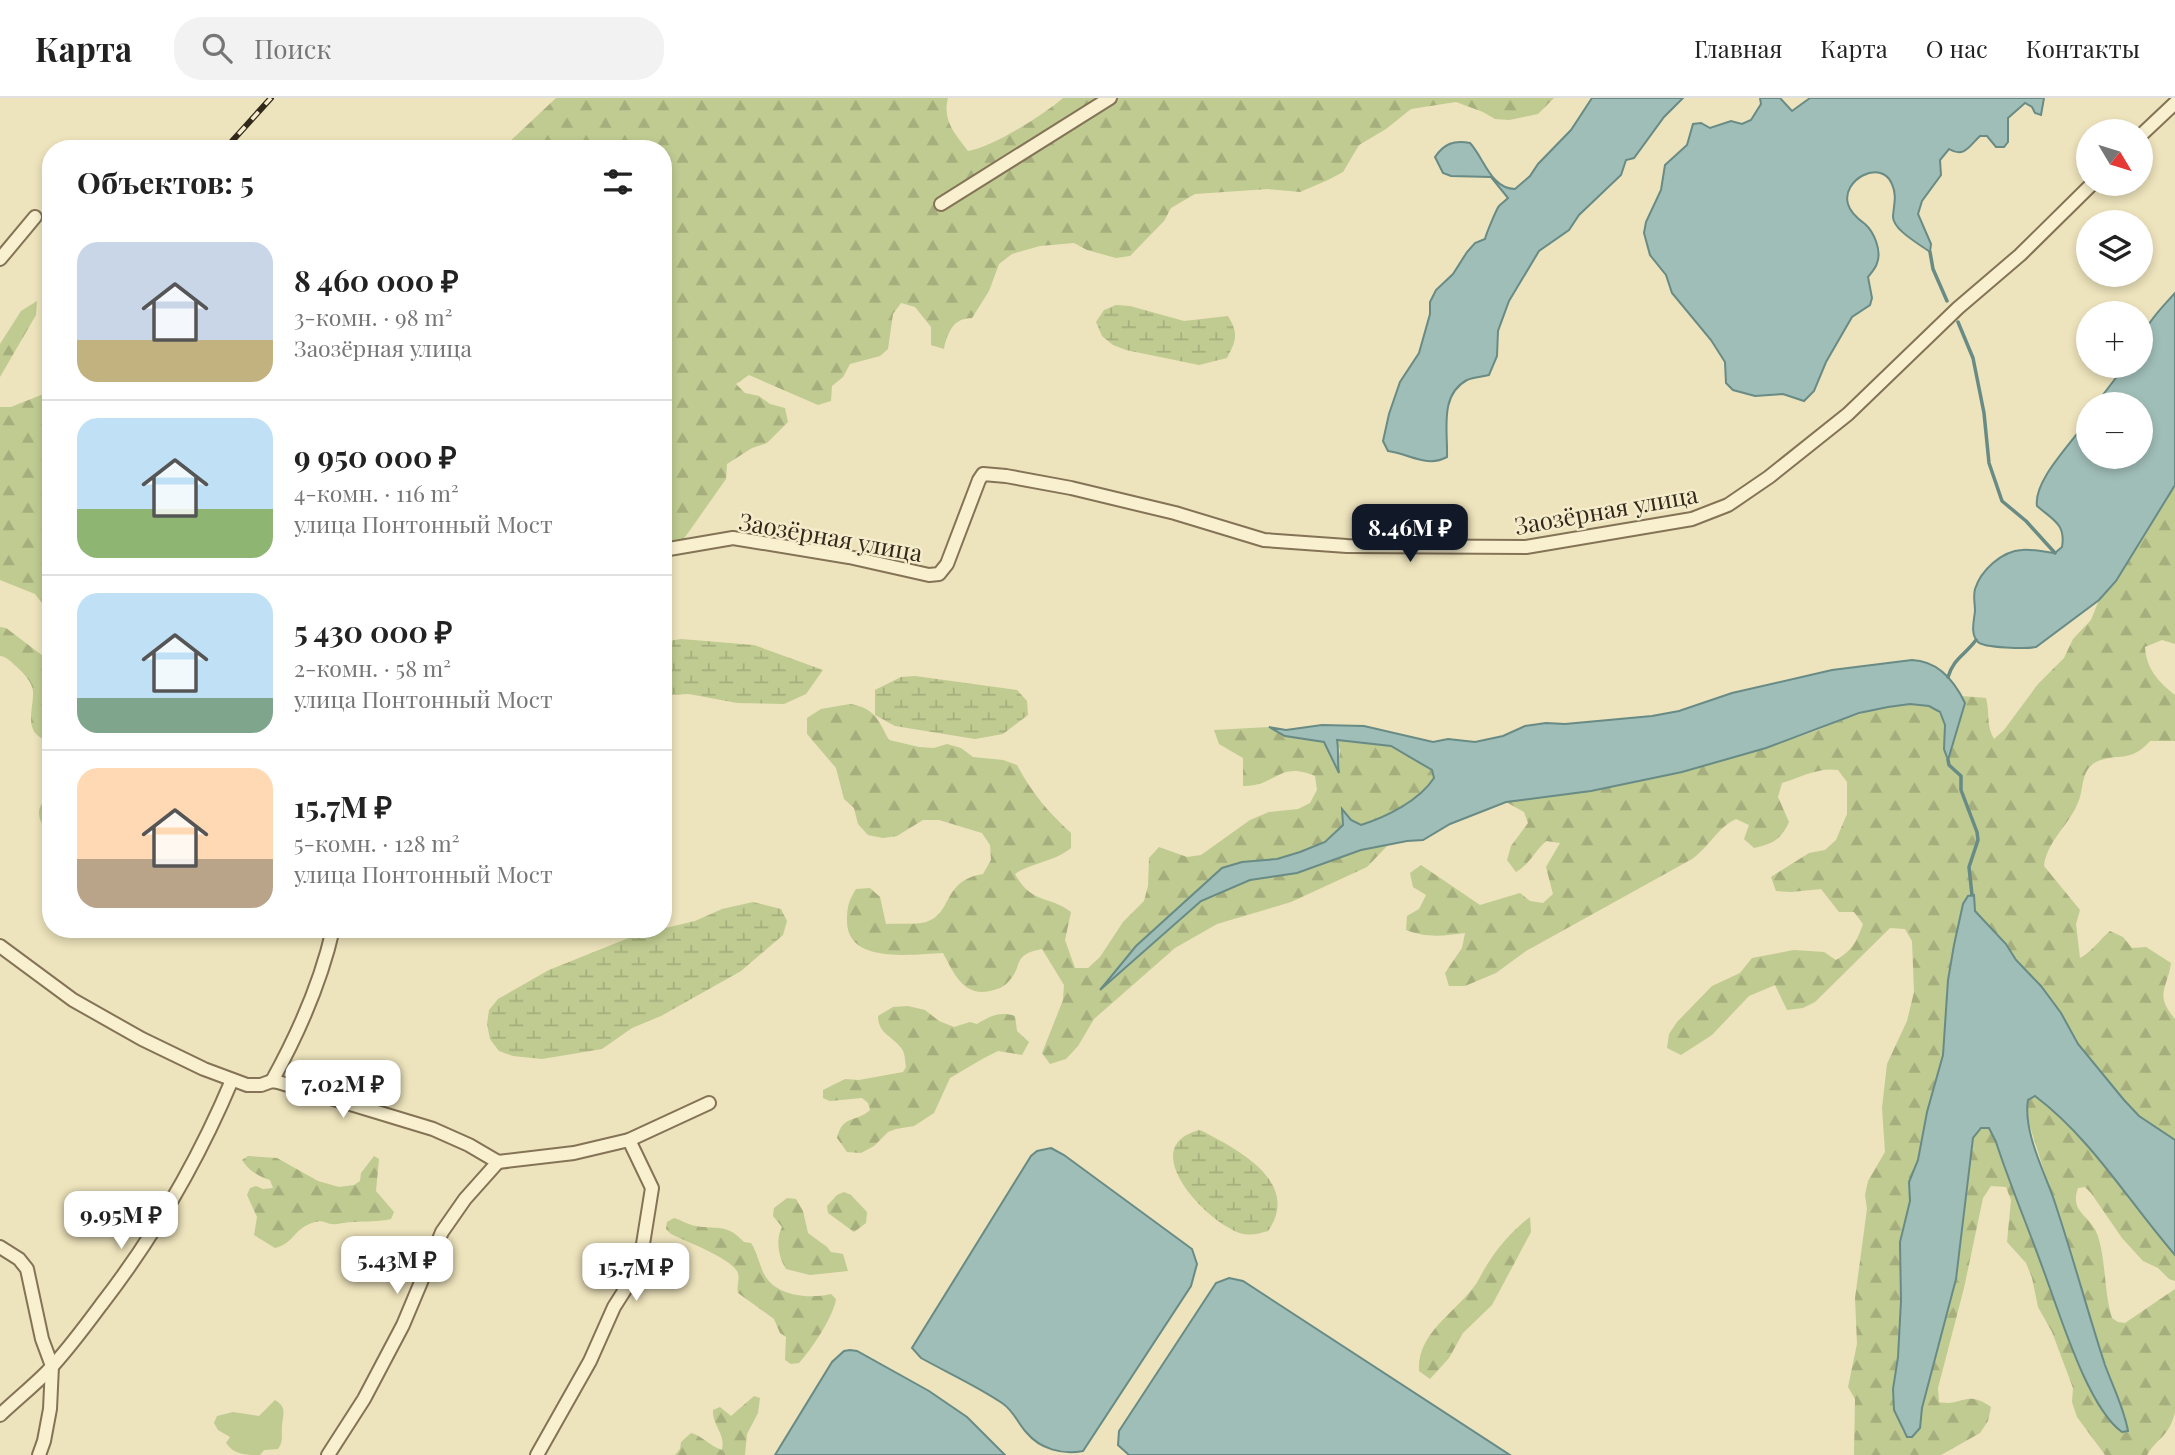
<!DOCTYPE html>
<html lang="ru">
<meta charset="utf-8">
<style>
body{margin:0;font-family:"Playfair Display",serif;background:#f2f2f2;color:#222;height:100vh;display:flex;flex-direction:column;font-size:26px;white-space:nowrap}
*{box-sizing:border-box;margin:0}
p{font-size:23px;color:#767676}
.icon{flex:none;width:38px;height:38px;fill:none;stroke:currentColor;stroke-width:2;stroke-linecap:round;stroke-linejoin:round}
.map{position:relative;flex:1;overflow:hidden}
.side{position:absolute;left:42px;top:42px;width:630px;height:798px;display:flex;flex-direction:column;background:#fff;border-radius:28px;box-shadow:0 4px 10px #0003}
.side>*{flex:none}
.needle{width:46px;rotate:128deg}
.buttons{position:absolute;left:2076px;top:21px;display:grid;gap:14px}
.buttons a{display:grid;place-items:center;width:77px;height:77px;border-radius:50%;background:#fff;box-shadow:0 4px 10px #0003;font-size:35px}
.price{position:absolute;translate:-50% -60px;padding:0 16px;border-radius:14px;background:#fff;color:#222;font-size:23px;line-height:46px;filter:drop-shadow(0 2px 4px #0008)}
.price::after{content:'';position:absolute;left:50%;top:42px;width:21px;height:16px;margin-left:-10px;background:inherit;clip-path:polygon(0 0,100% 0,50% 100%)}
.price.on{background:#111827;color:#fff}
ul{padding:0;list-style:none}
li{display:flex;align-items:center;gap:21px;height:175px;padding:0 35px}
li+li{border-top:2px solid #e0e0e0}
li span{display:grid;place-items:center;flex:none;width:196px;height:140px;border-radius:21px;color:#555}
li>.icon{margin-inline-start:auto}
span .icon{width:84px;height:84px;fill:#fffc;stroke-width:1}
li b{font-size:30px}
h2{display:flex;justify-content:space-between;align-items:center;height:84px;padding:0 35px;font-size:30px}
header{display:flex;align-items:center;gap:42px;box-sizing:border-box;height:98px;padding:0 35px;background:#fff;border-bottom:2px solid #e0e0e0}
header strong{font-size:33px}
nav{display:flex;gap:38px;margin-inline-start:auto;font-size:24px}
.search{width:490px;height:63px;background:#f2f2f2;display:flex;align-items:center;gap:18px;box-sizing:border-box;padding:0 24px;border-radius:28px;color:#767676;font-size:26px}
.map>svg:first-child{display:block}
.grass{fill:#bfcb91}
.forest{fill:url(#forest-firs)}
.wetland{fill:url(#wetland-marsh)}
.water{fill:#a0beb8;stroke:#688b85;stroke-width:2}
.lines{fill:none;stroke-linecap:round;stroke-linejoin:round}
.stream{stroke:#688b85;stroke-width:3.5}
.street-casing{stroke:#847356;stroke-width:16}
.street{stroke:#f8f0cf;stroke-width:12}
.rail-casing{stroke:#33291b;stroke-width:6}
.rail{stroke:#f5eccc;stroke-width:3.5;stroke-dasharray:10;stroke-linecap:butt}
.labels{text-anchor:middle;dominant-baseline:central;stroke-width:5;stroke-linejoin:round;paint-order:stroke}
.street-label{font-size:24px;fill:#33291b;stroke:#f5eccc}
</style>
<header>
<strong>Карта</strong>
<div class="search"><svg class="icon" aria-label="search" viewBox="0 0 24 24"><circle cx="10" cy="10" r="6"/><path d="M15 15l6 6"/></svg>Поиск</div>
<nav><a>Главная</a><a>Карта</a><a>О нас</a><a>Контакты</a></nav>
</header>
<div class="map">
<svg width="2175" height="1357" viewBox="0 0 2175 1357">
<defs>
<pattern id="forest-firs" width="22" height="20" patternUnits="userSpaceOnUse" patternTransform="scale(1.75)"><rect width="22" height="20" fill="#bfcb91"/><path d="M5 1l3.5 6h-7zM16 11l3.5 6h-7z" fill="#a5ae7c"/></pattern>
<pattern id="wetland-marsh" width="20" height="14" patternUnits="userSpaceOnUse" patternTransform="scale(1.75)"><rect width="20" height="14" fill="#bfcb91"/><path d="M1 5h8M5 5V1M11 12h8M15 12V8" fill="none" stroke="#a5ae7c"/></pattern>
</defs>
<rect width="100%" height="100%" fill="#ede3bc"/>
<path class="grass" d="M 275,1302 C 287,1309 283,1316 282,1328 C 281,1338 284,1342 278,1351 L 264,1352 L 260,1357 C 246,1357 234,1357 226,1345 L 230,1339 L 218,1332 L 214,1325 L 217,1318 L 233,1314 L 259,1318 Z"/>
<g class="forest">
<path d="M 556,0 L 948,0 C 942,23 955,36 968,53 C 991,50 1045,16 1063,0 L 1554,0 L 1538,16 L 1509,22 L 1495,21 L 1483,14 L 1456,4 L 1411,11 L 1386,31 L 1359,47 L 1343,74 L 1328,82 L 1300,94 L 1268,91 L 1195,96 L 1171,110 L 1164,123 L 1130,158 L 1116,160 L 1087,152 L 1074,145 L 1040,148 L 1012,156 L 999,166 L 989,193 L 972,220 C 953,220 947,235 944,251 L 931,247 L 931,229 L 915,209 L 901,205 L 893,216 L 888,251 L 880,258 L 850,266 L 843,279 L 832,288 L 831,303 L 818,307 L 749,277 L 736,286 L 745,295 L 759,298 L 770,306 L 785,310 L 788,324 L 767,345 L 752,350 L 727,366 L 726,381 L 683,442 L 665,447 L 663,51 L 502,51 Z"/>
<polygon points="37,203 36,217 0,279 0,246 21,213"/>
<polygon points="51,293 51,537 45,509 35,496 0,482 0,309 11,309"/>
<path d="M 2175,387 L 2175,546 L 2162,542 L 2145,549 C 2146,570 2158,584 2175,597 L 2175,643 L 2150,643 C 2130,666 2118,654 2096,664 C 2081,672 2084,689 2079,702 C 2070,727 2047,742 2044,768 L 2080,812 L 2076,826 L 2080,860 C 2093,853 2099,842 2110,833 L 2123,839 L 2132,850 L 2146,849 L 2171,865 C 2167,892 2154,896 2175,921 L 2175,1042 L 2139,1018 L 2124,1002 L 2078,946 L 2061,915 L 2041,888 L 2016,862 L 2006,846 L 1975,813 L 1963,806 L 1948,882 L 1943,957 L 1927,1014 L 1918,1062 L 1909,1084 L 1910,1103 L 1900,1144 L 1901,1203 L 1898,1259 L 1894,1279 L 1899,1323 L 1903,1334 L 1920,1330 L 1922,1310 L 1956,1181 L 1973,1040 L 1981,1030 L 1989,1030 L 1996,1044 C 2010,1087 2028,1128 2043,1171 C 2059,1213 2087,1309 2122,1334 L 2126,1320 L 2106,1268 L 2026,1016 L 2028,1002 L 2035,998 L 2051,1009 L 2076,1034 L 2175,1157 L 2175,1183 L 2169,1181 L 2158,1170 L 2143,1163 L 2122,1140 L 2091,1095 L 2085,1089 L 2078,1090 C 2069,1115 2091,1117 2098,1138 C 2106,1164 2104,1194 2112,1220 L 2118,1224 L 2125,1225 L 2175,1191 L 2175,1314 C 2169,1339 2158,1339 2147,1357 L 2105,1357 L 2077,1319 L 2072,1304 L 2073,1290 L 2052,1234 L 2038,1209 L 2032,1180 L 2026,1165 L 2007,1144 L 2011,1102 L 2006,1089 L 1991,1088 L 1983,1100 L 1964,1190 L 1938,1290 L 1939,1304 C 1963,1309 1965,1291 1991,1309 L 1988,1323 L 1980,1335 L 1941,1357 L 1854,1357 L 1855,1301 L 1848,1289 L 1857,1246 L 1855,1200 L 1867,1111 L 1865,1097 L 1868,1083 L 1885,1054 L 1882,1010 L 1887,966 L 1907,923 L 1914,894 L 1912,843 L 1905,831 L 1890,830 L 1815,904 L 1803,910 L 1787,912 L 1775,887 L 1749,898 L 1712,937 L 1681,957 L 1667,950 L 1669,936 L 1677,924 L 1712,888 L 1740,875 L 1752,860 L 1794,852 L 1824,854 L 1836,862 C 1852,853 1857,843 1863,826 L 1854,814 L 1839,814 L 1821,791 L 1791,794 L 1776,793 L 1771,779 L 1809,755 L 1825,752 L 1836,742 L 1847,716 L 1847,684 L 1838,672 C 1819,669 1801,679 1782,685 L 1778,699 L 1789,724 C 1781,742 1772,746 1754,750 L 1744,741 L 1749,727 L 1736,721 C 1717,730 1709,749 1692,761 L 1526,853 L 1496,875 L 1465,888 L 1449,888 L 1445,875 L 1462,850 L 1465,835 C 1443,838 1427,840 1406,832 L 1407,818 L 1419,811 L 1426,797 L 1413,789 L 1410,775 L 1421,767 L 1480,807 L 1520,795 L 1530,803 L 1543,805 L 1553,796 L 1546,769 L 1560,745 L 1546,743 C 1534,754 1530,766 1516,774 L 1507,762 L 1511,748 L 1528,725 L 1524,714 L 1506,704 C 1534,699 1562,698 1591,693 C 1644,684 1695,670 1746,654 C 1770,647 1795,641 1818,632 C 1843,621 1906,597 1931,609 C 1952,619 1942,644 1948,661 L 1965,605 L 1962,598 L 1986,600 C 1990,615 1986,628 1994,641 L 2004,632 L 2038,586 L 2064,560 L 2073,541 L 2091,522 L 2099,502 L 2116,483 Z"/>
<path d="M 0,529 L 6,530 L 51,564 L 51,644 C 21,636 34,613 33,593 C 32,584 24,576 18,570 C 12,565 8,559 0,558 Z"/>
<path d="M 850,606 C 875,610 878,622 889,642 L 919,649 L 934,650 L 947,646 L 961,650 L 973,659 L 1003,662 L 1017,667 C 1031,694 1048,714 1071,735 L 1071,750 C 1054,764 1033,764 1015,776 C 1032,807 1049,797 1071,814 L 1065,842 L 1075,870 L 1088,870 L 1100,859 L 1123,824 L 1144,803 L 1148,788 L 1149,760 L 1159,749 L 1187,759 L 1201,757 L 1250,722 L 1269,714 L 1298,711 L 1310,705 L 1317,692 L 1315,678 C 1278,662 1276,689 1243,688 L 1243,660 L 1219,646 L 1214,632 L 1269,629 L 1285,638 L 1324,644 L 1338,671 L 1340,652 L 1336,642 L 1391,648 L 1432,672 L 1434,680 C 1419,703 1387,719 1361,727 L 1351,722 L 1343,714 L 1343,727 L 1325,744 L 1299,754 L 1277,761 L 1242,764 L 1222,770 L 1136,848 L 1105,886 L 1201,803 L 1250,782 L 1297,775 L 1361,752 L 1389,746 L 1367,769 L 1291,804 L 1217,826 L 1175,850 L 1094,921 L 1078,948 L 1066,961 L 1050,966 L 1042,955 L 1063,902 L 1064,887 L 1042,851 C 1011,857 1024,867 1009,883 C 1003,890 998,891 990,893 C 963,899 954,875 943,855 C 913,856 846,867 847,822 C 847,809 849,802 856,791 L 870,790 L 880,799 L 886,826 C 898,825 914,827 926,824 C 954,815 941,783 983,776 L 991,762 L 990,747 L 982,735 L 939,722 L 923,722 L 897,738 L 883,740 L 868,737 L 858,726 L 854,710 L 844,701 L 836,670 L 807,636 L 807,620 L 821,611 Z"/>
<path d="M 51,699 L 51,735 C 37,726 33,706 51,699 Z"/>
<path d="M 908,908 L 925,912 L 939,923 L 954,929 L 970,924 L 977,926 C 990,918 1000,913 1015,918 L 1017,933 L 1029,944 L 1022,957 L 998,953 L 984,960 L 950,980 L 934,1015 L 914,1028 L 896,1031 L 888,1034 L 874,1048 L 861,1055 L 847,1054 L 837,1040 C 843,1016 856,1025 870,1012 L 868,1005 L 862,1000 L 830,1003 L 823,1000 L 823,992 L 845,981 L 859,982 L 903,974 L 906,969 C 905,963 905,955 902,951 C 893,938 878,936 878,918 L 893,909 Z"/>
<path d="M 248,1058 L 277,1060 L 318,1083 L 339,1089 L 354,1087 L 360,1083 L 361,1075 L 374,1058 L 379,1061 L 376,1093 L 394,1114 L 391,1121 C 378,1124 367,1123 353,1124 C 346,1124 338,1127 331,1126 C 325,1125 323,1122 315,1124 C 293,1130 295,1145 275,1150 L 254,1137 L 257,1119 L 247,1097 L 250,1090 L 256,1088 L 263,1091 L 273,1090 L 270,1082 C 258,1078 249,1073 242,1062 Z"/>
<polygon points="844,1094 851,1097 867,1114 866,1125 854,1134 828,1115 827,1108 837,1097"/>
<path d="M 787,1100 L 796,1101 L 803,1113 L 808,1135 L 827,1149 L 831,1154 L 843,1156 L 848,1173 L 810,1177 L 786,1171 C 779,1160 775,1142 782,1129 L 773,1118 L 774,1110 Z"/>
<path d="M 1530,1119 L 1531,1134 L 1492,1207 L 1463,1235 L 1449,1260 L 1430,1281 L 1419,1273 C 1417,1236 1453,1216 1473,1190 C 1479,1183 1482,1174 1487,1167 C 1498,1149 1514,1131 1530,1119 Z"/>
<path d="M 674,1120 C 682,1122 688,1127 696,1128 C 719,1132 726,1125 744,1144 L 751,1145 C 757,1154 759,1166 764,1176 C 776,1199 810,1201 831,1196 L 836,1201 C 834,1218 811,1252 799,1265 L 791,1266 L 785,1262 L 786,1239 L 780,1235 L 774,1221 L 738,1195 C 736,1187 741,1180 737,1173 C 728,1159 687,1144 671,1136 L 666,1131 L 667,1124 Z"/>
<path d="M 754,1298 L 760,1300 L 758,1315 L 747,1336 L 745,1357 L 675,1357 L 680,1351 L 681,1344 L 691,1335 C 701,1337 710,1348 722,1352 C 726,1336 712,1327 713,1312 L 720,1309 L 731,1318 Z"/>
</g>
<g class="wetland">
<path d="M 1116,207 L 1130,208 L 1184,223 L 1228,218 C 1239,236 1236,243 1227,260 L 1199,267 L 1126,252 L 1113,247 L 1102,238 L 1096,224 L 1104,212 Z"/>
<polygon points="681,541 754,547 823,572 806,596 784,606 737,605 689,596 663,597 663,544"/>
<polygon points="915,578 1017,592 1027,603 1028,617 1003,636 975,641 895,628 875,617 875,592 901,579"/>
<polygon points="753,804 781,811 787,823 783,837 741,873 661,918 632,930 602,951 542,961 513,958 499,953 490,941 487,926 489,912 498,901 549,872 636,837 695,823 722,811"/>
<path d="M 1200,1032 C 1237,1051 1302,1084 1268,1133 C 1258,1136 1250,1138 1240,1135 C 1206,1124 1134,1048 1200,1032 Z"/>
</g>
<g class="water">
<path d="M 1592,0 L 1683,0 L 1664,19 L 1634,60 L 1626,62 L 1621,77 L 1579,117 L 1569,132 L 1539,153 L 1509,203 L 1498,233 L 1497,258 L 1489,277 C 1482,279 1474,279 1467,282 C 1439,297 1448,333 1447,359 C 1427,370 1410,356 1388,353 L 1383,343 L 1389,316 L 1400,284 L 1419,255 L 1430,216 L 1430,204 L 1436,192 L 1453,176 L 1467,154 L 1475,145 L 1485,141 C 1486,136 1497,110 1499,108 C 1502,105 1505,103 1508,100 L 1491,79 L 1451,78 L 1443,75 L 1435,59 C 1444,46 1453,42 1470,45 C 1484,60 1491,91 1515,91 L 1530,78 L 1538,66 L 1571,32 Z"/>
<path d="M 1760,0 L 1780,0 L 1792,13 L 1810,0 L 2044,0 L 2041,17 L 2035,15 L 2032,9 L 2025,5 L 2008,20 L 2008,44 L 2004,49 L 1996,49 L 1987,38 L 1980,38 C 1969,48 1965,60 1949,51 L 1940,62 L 1941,77 L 1922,103 L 1918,116 L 1931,146 L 1930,154 C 1919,146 1892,131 1893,118 C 1894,106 1897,97 1892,86 C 1881,60 1841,82 1848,106 C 1850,114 1858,121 1865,126 C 1874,134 1882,153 1877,165 C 1876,170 1871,175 1868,179 L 1872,200 L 1870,207 L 1852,219 L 1826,264 L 1814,293 L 1804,303 L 1783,296 L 1755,298 L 1733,292 L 1726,285 L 1725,264 L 1711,242 L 1672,195 L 1666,177 L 1650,157 L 1644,135 L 1646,124 L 1661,92 L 1665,67 L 1687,47 L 1693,26 L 1701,25 L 1710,30 L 1731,23 L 1742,26 L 1751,22 L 1761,6 Z"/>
<path d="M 2175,195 L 2175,387 L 2116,483 L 2099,502 L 2036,549 C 2027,551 1984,550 1978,544 C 1970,536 1974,523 1975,513 C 1975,505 1973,499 1975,491 C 1981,472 2002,453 2022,452 C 2033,451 2044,454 2055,455 L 2062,449 C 2066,426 2053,422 2037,408 C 2033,382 2074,343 2088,321 L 2088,359 L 2140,359 L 2140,306 L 2096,306 L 2125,268 L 2140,268 C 2140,229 2150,223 2175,195 Z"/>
<path d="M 1912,562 C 1938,563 1954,582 1965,605 L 1948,662 L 1944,651 L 1945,627 L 1940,614 L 1929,608 L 1910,606 L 1888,609 L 1859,615 L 1766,650 L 1682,674 L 1591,693 L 1506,704 L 1450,726 L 1423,742 L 1407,743 L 1361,752 L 1297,775 L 1250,782 L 1201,803 L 1100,892 L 1136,848 L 1222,770 L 1242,764 L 1277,761 L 1300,754 L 1325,744 L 1343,727 L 1342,711 L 1351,722 L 1361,727 C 1386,719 1419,703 1434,680 L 1432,672 L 1391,648 L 1337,642 C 1339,653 1337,663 1339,675 L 1324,644 L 1285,638 L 1269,629 L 1286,632 L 1322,627 L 1364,628 L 1433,644 L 1448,641 L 1475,644 L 1503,638 L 1525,628 L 1546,625 L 1565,626 L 1652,618 L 1679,613 L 1732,595 L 1832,572 Z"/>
<path d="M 1974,797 L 1975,813 L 2006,846 L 2016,862 L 2041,888 L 2061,915 L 2078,946 L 2124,1002 L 2139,1018 L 2175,1042 L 2175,1157 C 2128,1103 2092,1041 2035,998 L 2028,1002 C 2023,1032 2043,1071 2053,1099 C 2072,1155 2087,1212 2105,1267 C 2113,1289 2124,1310 2128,1333 L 2122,1334 C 2087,1309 2059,1213 2043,1171 C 2028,1129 2010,1087 1996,1044 L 1989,1030 L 1981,1030 L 1973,1040 L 1956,1181 L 1922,1310 L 1920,1330 L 1912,1339 L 1907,1339 L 1894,1312 L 1893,1291 L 1898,1259 L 1901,1203 L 1900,1144 L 1910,1103 L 1909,1084 L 1918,1062 L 1927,1014 L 1943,957 L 1948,882 L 1954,847 L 1963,806 L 1968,798 Z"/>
<path d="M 1051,1050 L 1064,1057 L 1192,1151 L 1197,1166 L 1191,1188 L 1083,1353 C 1062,1357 1040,1351 1026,1334 C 1017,1324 1014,1313 1002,1305 C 977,1288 948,1275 921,1260 L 912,1250 L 1031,1058 L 1037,1053 Z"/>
<polygon points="1229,1180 1243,1183 1510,1357 1129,1357 1118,1347 1119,1333 1216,1185"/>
<polygon points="850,1252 857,1253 929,1293 967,1319 1005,1357 775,1357 832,1264 844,1253"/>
</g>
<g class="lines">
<g class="stream">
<polyline points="1930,154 1933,171 1947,203"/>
<polyline points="1958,224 1973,260 1984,315 1989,365 2002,403 2026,423 2055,455"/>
<path d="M 1948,579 C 1954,560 1964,558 1976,542"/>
<polyline points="1948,662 1949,667 1961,678 1961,692 1977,734 1978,742 1969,769 1972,797"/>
</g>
<g class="street-casing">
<g id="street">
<polyline points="2140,38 2175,5"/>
<polyline points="941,106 1110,0"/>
<polyline points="0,161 35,119"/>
<polyline points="663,452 733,440 849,459 929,477 939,476 947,466 979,382 983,376 1006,378 1071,390 1175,415 1264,442 1347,448 1526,449 1692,421 1728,407 1769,379 1848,316 1958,210 2020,157 2092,86"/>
<polyline points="0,848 73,902 142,941 204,971 247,987 261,987 272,983 278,984 433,1031 469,1047 498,1064 574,1055 629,1042 709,1005"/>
<path d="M 272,983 C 298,936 321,884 333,831"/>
<polyline points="0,1149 19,1161 27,1171 42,1241 52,1268 50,1311 44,1343 39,1357"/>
<path d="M 0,1317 C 16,1302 32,1289 47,1274 C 67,1253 84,1230 101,1207 C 156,1136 197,1065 232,982"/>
<polyline points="328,1357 364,1301 403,1227 442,1134 465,1101 498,1064"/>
<polyline points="537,1357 590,1263 614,1209 633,1179 643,1146 652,1090 629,1042"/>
</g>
</g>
<use href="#street" class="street"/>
<g class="rail-casing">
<polyline id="rail" points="225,51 271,0"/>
</g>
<use href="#rail" class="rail"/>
</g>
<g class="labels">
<g class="street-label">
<text transform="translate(1606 411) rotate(-10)">Заозёрная улица</text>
<text transform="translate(831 438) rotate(10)">Заозёрная улица</text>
</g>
</g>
</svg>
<div class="buttons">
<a><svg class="needle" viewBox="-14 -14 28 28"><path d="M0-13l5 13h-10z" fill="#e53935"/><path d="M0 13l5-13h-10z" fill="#767676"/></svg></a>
<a><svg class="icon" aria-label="layers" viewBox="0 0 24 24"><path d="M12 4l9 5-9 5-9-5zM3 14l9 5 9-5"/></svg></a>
<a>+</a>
<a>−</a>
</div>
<b class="price on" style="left:1410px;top:466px">8.46M ₽</b>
<b class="price" style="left:343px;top:1022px">7.02M ₽</b>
<b class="price" style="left:121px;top:1153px">9.95M ₽</b>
<b class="price" style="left:397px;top:1198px">5.43M ₽</b>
<b class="price" style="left:636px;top:1205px">15.7M ₽</b>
<section class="side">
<h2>Объектов: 5<svg class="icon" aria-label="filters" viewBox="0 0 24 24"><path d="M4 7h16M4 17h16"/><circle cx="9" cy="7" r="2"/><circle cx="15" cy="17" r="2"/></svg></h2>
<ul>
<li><span style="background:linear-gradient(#c9d6e8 70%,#c2b280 0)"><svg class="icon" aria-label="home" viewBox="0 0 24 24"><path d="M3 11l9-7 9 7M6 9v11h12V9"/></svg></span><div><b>8 460 000 ₽</b><p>3-комн. · 98 m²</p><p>Заозёрная улица</p></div></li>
<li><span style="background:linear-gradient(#bfe0f5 65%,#8fb573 0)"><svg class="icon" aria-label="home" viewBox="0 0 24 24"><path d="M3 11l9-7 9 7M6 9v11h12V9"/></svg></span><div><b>9 950 000 ₽</b><p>4-комн. · 116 m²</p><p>улица Понтонный Мост</p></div></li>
<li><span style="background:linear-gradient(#bfe0f5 75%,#7fa58c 0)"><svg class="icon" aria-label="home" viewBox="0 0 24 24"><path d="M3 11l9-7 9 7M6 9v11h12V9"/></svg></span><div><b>5 430 000 ₽</b><p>2-комн. · 58 m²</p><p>улица Понтонный Мост</p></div></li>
<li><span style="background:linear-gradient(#ffd9b3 65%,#b9a48a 0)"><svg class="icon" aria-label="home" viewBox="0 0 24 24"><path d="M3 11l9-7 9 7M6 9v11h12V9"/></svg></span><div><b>15.7M ₽</b><p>5-комн. · 128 m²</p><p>улица Понтонный Мост</p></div></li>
</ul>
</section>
</div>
